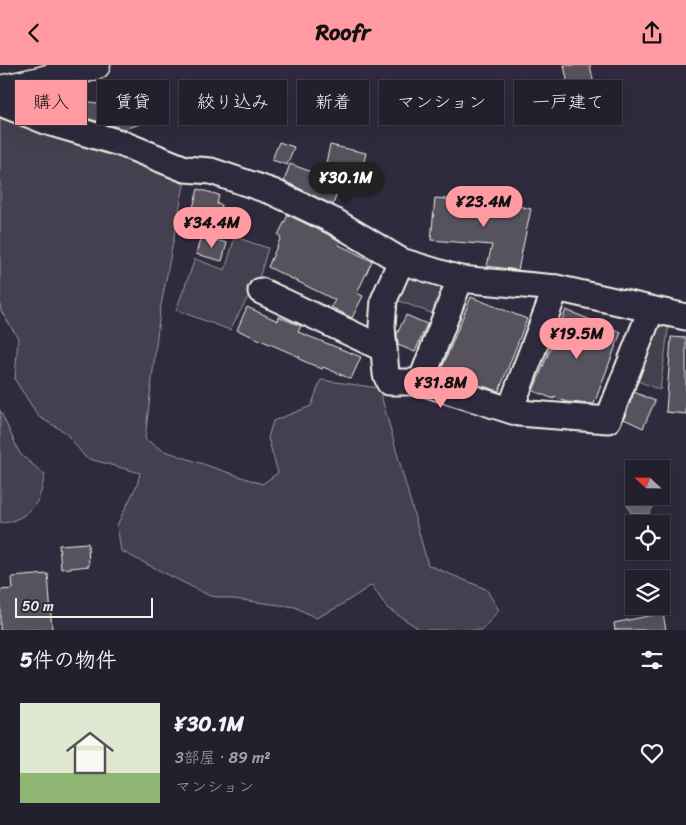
<!DOCTYPE html>
<html lang="ja">
<meta charset="utf-8">
<style>
body{margin:0;font-family:Sriracha,"Klee One",sans-serif;background:#2b2836;color:#f1f3f6;height:100vh;display:flex;flex-direction:column;font-size:19px;white-space:nowrap}
*{box-sizing:border-box;margin:0}
p{font-size:16px;color:#a3a3aa}
.icon{flex:none;width:28px;height:28px;fill:none;stroke:currentColor;stroke-width:2;stroke-linecap:round;stroke-linejoin:round}
.map{position:relative;height:565px;overflow:hidden}
.panel{display:flex;flex-direction:column;background:#23202e;flex:1}
.panel>*{flex:none}
.banner{position:absolute;left:15px;top:15px;width:656px;height:45px;display:flex;gap:10px}
.needle{width:32px;rotate:292deg}
.controls{position:absolute;left:625px;top:395px;display:grid;gap:10px}
.controls a{display:grid;place-items:center;width:45px;height:45px;border-radius:0px;background:#23202e;box-shadow:0 5px 20px #0002,0 0 0 1px #403e4a;font-size:25px}
.scale{position:absolute;left:15px;bottom:12px;width:138px;box-sizing:border-box;padding-left:5px;border:2px solid #f4f1e8;border-top:0;font-size:14px;line-height:18px;white-space:nowrap;color:#f4f1e8;-webkit-text-stroke:4px #2f2a3d;paint-order:stroke}
.price{position:absolute;translate:-50% -42px;padding:0 11px;border-radius:18px;background:#ff9aa2;color:#111;font-size:16px;line-height:32px;filter:drop-shadow(0 1px 2px #0008)}
.price::after{content:'';position:absolute;left:50%;top:30px;width:15px;height:11px;margin-left:-8px;background:inherit;clip-path:polygon(0 0,100% 0,50% 100%)}
.price.active{background:#222;color:#fff}
ul{padding:0;list-style:none}
li{display:flex;align-items:center;gap:15px;height:125px;padding:0 20px}
li+li{border-top:1px solid #403e4a}
li span{display:grid;place-items:center;flex:none;width:140px;height:100px;border-radius:0px;color:#555}
li>.icon{margin-inline-start:auto}
span .icon{width:60px;height:60px;fill:#fffc;stroke-width:1}
li b{font-size:21px}
h2{display:flex;justify-content:space-between;align-items:center;height:60px;padding:0 20px;font-size:21px}
.chip{padding:0 18px;border-radius:0px;background:#23202e;box-shadow:0 5px 20px #0002,0 0 0 1px #403e4a;font-size:18px;line-height:45px}
.chip.active{background:#ff9aa2;color:#111}
header{display:flex;justify-content:space-between;align-items:center;height:65px;padding:0 20px;background:#ff9aa2;color:#111;font-size:22px;font-weight:800}
.map>svg:first-child{display:block}
.green{fill:#454050;stroke:#9c989c}
.water{fill:#6a6670;stroke:#a19ea0}
.building{fill:#56525f;stroke:#f4f1e8}
.lines{fill:none;stroke-linecap:round;stroke-linejoin:round}
.minor-casing{stroke:#f4f1e8;stroke-width:29}
.major-casing{stroke:#f4f1e8;stroke-width:31}
.minor{stroke:#2f2a3d;stroke-width:25}
.major{stroke:#2f2a3d;stroke-width:28}
</style>
<header><svg class="icon" aria-label="back" viewBox="0 0 24 24"><path d="M15 5l-7 7 7 7"/></svg>Roofr<svg class="icon" aria-label="share" viewBox="0 0 24 24"><path d="M12 15V3M7 8l5-5 5 5M5 13v7h14v-7"/></svg></header>
<div class="map">
<svg width="686" height="565" viewBox="0 0 686 565">
<rect width="100%" height="100%" fill="#2f2a3d"/>
<filter id="ink" filterUnits="userSpaceOnUse"><feTurbulence type="fractalNoise" baseFrequency=".02" numOctaves="2"/><feDisplacementMap in="SourceGraphic" scale="10" xChannelSelector="R" yChannelSelector="G"/><feConvolveMatrix kernelMatrix="1 2 1 2 8 2 1 2 1" color-interpolation-filters="sRGB"/></filter>
<g filter="url(#ink)">
<g class="green">
<polygon points="0,50 186,109 160,246 145,374 162,385 262,419 278,408 268,373 273,356 311,341 321,315 379,323 428,500 486,524 499,545 482,565 421,565 387,543 372,520 338,542 316,553 295,542 210,531 121,486 117,460 137,420 140,408 86,393 65,367 39,352 15,315 18,273 1,246 0,238"/>
<polygon points="235,172 268,183 260,210 230,265 176,245 195,194 225,205"/>
<polygon points="402,211 446,217 439,251 394,234"/>
<polygon points="669,258 660,325 638,316 635,309 658,259"/>
<path d="M 0,345 L 20,389 L 45,410 C 40,431 39,442 19,453 C 12,456 8,459 0,457 Z"/>
</g>
<polygon class="water" points="634,404 634,431 653,431 653,442 649,449 631,448 627,440 629,409"/>
<g class="building">
<polygon points="564,0 590,0 597,35 572,40"/>
<polygon points="131,30 134,38 152,32 159,53 124,64 52,43 54,31 114,41 112,36"/>
<polygon points="279,77 294,82 287,100 272,95"/>
<polygon points="330,80 366,88 360,113 356,112 354,122 340,119 333,140 284,116 290,99 323,111"/>
<polygon points="198,124 219,130 217,139 222,140 217,157 191,150"/>
<polygon points="502,131 516,134 515,140 531,144 518,205 487,201 492,180 431,175 435,133 467,136 467,140 499,147"/>
<polygon points="288,150 327,169 340,176 339,180 372,196 357,228 363,231 352,253 331,242 335,235 268,202 281,172 278,170"/>
<polygon points="201,171 227,178 222,196 196,189"/>
<polygon points="471,232 527,254 499,326 440,308"/>
<polygon points="247,242 278,256 279,252 301,261 298,267 361,292 351,314 323,302 322,304 299,294 300,292 237,265"/>
<polygon points="566,245 621,267 594,339 567,337 554,332 554,334 533,326"/>
<polygon points="406,250 427,259 415,287 398,280 397,269"/>
<polygon points="671,272 686,273 686,349 666,347"/>
<polygon points="634,327 655,336 643,363 624,354"/>
<polygon points="88,478 89,501 61,504 59,480"/>
<polygon points="48,509 52,565 0,565 0,525 13,524 12,512"/>
<polygon points="663,548 666,565 615,565 614,558"/>
</g>
<g class="lines">
<g class="minor-casing">
<g id="minor">
<polyline points="0,38 48,57 123,79 185,104 211,106 273,127 334,156 401,196 460,214 556,223 686,252"/>
<polyline points="401,196 384,235 382,261 386,309 389,317 421,317"/>
<polyline points="460,214 421,317 519,348 608,355 651,245"/>
<polyline points="261,226 384,284"/>
<polyline points="510,345 556,223"/>
</g>
</g>
<g class="major-casing">
<polyline id="major" points="0,25 41,16 96,0"/>
</g>
<use href="#minor" class="minor"/>
<use href="#major" class="major"/>
</g>
</g>
</svg>
<div class="controls">
<a><svg class="needle" viewBox="-14 -14 28 28"><path d="M0-13l5 13h-10z" fill="#e53935"/><path d="M0 13l5-13h-10z" fill="#a3a3aa"/></svg></a>
<a><svg class="icon" aria-label="locate" viewBox="0 0 24 24"><circle cx="12" cy="12" r="6"/><path d="M12 2v4M12 18v4M2 12h4M18 12h4"/></svg></a>
<a><svg class="icon" aria-label="layers" viewBox="0 0 24 24"><path d="M12 4l9 5-9 5-9-5zM3 14l9 5 9-5"/></svg></a>
</div>
<div class="scale">50 m</div>
<b class="price active" style="left:346px;top:139px">¥30.1M</b>
<b class="price" style="left:484px;top:163px">¥23.4M</b>
<b class="price" style="left:212px;top:184px">¥34.4M</b>
<b class="price" style="left:577px;top:295px">¥19.5M</b>
<b class="price" style="left:441px;top:344px">¥31.8M</b>
<div class="banner">
<a class="chip active">購入</a>
<a class="chip">賃貸</a>
<a class="chip">絞り込み</a>
<a class="chip">新着</a>
<a class="chip">マンション</a>
<a class="chip">一戸建て</a>
</div>
</div>
<section class="panel">
<h2>5件の物件<svg class="icon" aria-label="filters" viewBox="0 0 24 24"><path d="M4 7h16M4 17h16"/><circle cx="9" cy="7" r="2"/><circle cx="15" cy="17" r="2"/></svg></h2>
<ul>
<li><span style="background:linear-gradient(#dfe7d0 70%,#8fb573 0)"><svg class="icon" aria-label="home" viewBox="0 0 24 24"><path d="M3 11l9-7 9 7M6 9v11h12V9"/></svg></span><div><b>¥30.1M</b><p>3部屋 · 89 m²</p><p>マンション</p></div><svg class="icon" aria-label="heart" viewBox="0 0 24 24"><path d="M12 20l-8-8c-3-5 5-10 8-4 3-6 11-1 8 4z"/></svg></li>
</ul>
</section>
